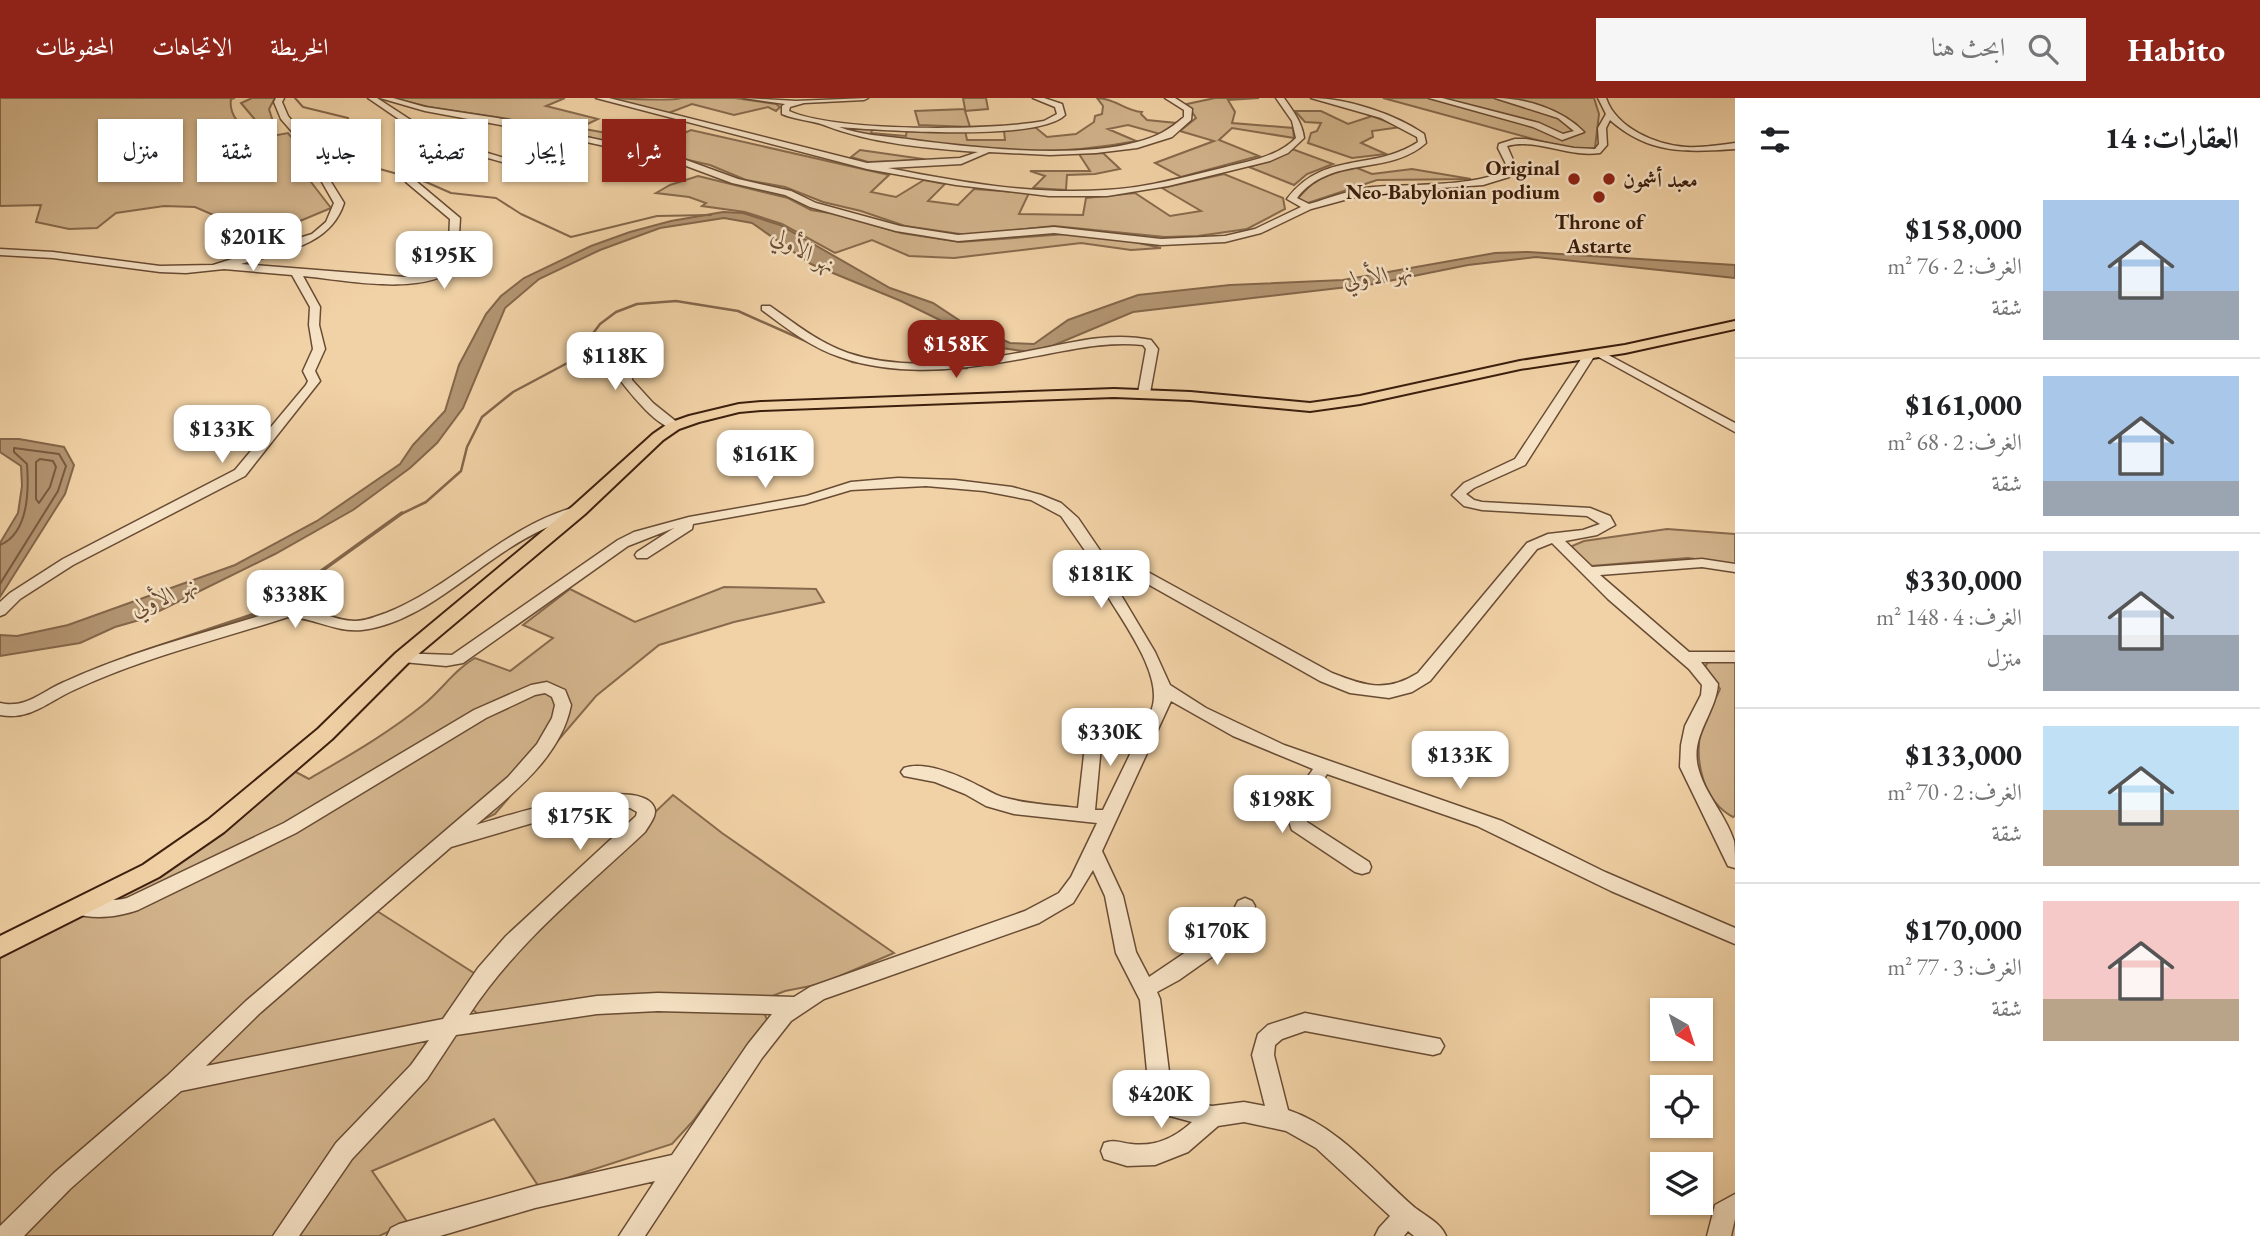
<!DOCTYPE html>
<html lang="ar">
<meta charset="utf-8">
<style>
body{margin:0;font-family:"EB Garamond",Amiri,serif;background:#f6f6f6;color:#202124;direction:rtl;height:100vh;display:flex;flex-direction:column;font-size:26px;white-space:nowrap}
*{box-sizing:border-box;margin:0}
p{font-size:23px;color:#757577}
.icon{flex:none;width:38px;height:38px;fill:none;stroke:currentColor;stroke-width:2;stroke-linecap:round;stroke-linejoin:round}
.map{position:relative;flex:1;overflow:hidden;direction:ltr}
.details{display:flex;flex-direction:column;background:#fff;width:525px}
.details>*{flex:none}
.guide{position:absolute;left:21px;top:21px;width:665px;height:63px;direction:rtl;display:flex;gap:14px}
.needle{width:46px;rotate:141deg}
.tools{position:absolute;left:1650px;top:900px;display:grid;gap:14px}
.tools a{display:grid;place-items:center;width:63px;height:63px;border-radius:0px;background:#fff;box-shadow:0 2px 5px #0004;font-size:35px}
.price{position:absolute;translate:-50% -60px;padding:0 16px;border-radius:14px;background:#fff;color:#222;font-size:23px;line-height:46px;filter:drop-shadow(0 2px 4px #0008)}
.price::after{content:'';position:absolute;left:50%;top:42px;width:21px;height:16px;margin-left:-10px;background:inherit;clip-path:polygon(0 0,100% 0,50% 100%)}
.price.selected{background:#8f2418;color:#fff}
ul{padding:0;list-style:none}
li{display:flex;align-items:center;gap:21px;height:175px;padding:0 21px}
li+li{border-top:2px solid #e0e0e0}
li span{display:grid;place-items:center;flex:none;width:196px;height:140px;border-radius:0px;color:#555}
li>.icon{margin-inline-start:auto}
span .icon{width:84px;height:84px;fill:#fffc;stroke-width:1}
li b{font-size:30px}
h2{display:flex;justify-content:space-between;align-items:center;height:84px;padding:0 21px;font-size:30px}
.chip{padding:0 24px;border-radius:0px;background:#fff;box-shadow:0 2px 5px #0004;font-size:24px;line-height:63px}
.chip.selected{background:#8f2418;color:#fff}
header{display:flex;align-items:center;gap:42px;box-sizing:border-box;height:98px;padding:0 35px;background:#8f2418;color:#fff}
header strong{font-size:33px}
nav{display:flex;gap:38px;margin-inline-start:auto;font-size:24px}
.search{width:490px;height:63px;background:#f6f6f6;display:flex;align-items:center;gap:18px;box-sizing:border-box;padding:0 24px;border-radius:0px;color:#757577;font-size:26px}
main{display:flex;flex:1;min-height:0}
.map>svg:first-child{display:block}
.green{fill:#d2b48c;stroke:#876a4d;stroke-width:2}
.water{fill:#b39572;stroke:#83664a;stroke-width:2}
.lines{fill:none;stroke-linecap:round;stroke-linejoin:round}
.shore{stroke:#785a40;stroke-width:2}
.stream-far2{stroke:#83664a;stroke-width:2}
.stream-far1{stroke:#83664a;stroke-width:2.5}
.stream{stroke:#83664a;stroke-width:3.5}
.minor-casing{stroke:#694c34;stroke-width:3}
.major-casing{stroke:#3c1f0e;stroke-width:4}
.minor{fill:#f6e2c5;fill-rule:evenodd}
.major{fill:#f1d2a6;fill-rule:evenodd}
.poi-dot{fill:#8f2418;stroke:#f6e2c5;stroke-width:2.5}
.labels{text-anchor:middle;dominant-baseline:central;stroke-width:5;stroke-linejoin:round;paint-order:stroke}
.far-poi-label{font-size:21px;font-weight:bold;fill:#3c1f0e;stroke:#f6e2c5;text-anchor:end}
.far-water-label{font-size:23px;font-style:italic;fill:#664831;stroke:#f6e2c5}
</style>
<header>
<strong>Habito</strong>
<div class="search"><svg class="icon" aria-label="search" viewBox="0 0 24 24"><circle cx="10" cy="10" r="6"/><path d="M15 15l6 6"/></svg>ابحث هنا</div>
<nav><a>الخريطة</a><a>الاتجاهات</a><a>المحفوظات</a></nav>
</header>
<main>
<section class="details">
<h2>العقارات: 14<svg class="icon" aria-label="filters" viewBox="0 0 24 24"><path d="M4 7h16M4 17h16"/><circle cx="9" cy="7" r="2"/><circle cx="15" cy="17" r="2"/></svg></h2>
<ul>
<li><span style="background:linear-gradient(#a9c7e8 65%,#9aa5b1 0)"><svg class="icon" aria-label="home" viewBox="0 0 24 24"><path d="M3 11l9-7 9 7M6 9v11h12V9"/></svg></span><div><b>$158,000</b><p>الغرف: 2 · 76 m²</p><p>شقة</p></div></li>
<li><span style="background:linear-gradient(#a9c7e8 75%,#9aa5b1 0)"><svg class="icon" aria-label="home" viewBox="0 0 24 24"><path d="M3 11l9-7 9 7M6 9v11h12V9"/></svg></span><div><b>$161,000</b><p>الغرف: 2 · 68 m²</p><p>شقة</p></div></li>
<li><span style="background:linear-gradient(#c9d6e8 60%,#9aa5b1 0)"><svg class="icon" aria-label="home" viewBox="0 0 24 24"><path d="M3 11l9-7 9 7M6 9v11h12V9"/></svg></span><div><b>$330,000</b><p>الغرف: 4 · 148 m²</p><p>منزل</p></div></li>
<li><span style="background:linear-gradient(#bfe0f5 60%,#b9a48a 0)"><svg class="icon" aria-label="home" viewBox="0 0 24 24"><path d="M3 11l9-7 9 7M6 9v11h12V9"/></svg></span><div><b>$133,000</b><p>الغرف: 2 · 70 m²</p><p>شقة</p></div></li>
<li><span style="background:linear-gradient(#f6c9c9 70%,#b9a48a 0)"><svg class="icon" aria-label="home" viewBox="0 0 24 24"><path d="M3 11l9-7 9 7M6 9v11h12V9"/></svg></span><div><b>$170,000</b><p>الغرف: 3 · 77 m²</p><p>شقة</p></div></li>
</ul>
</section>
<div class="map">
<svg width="1735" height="1138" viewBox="0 0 1735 1138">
<rect width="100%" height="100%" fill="#f1d2a6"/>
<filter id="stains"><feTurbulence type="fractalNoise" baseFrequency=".00286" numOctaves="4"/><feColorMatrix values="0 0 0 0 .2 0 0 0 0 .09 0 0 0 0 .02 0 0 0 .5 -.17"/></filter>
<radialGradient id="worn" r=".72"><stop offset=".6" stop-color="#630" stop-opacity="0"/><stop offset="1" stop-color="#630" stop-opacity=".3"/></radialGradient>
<g class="green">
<path d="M 0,0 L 235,0 L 231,1 C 228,19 244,30 256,41 L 288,35 L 306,57 L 308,69 L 312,72 L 311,84 L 331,110 L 300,123 L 255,133 L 241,118 L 218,119 L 195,109 L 164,108 L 116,115 L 97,130 L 69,131 L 36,124 L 41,107 L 0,108 Z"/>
<polygon points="252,0 275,0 269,11 274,27 265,36 260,36 262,30 241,5"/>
<polygon points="393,0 565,0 546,8 598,21 579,30 662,45 691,32 889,77 871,94 896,99 924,82 945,86 928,103 958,107 974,91 1029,95 1019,116 1083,117 1086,100 1135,95 1170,118 1201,113 1162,90 1224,76 1283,100 1285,111 1247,131 1198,138 1165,139 1054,128 967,137 905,128 861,113 823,104 785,89 746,82 710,67 557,32 530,29 509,21 429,9"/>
<path d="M 609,0 C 624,0 670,4 681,0 L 735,0 L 776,6 L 780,9 L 776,13 L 768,9 L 734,17 L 692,6 L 666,16 Z"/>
<polygon points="963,0 986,0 988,11 965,13 970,29 919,27 915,13 965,11"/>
<path d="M 1097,0 C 1115,0 1125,13 1142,14 L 1141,16 L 1147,22 L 1177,25 L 1160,36 L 1128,27 L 1108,31 L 1136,43 C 1037,63 934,51 836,30 L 873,30 L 871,35 L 906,38 L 907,31 L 965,32 L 967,42 L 1005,42 L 1004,33 L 1035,29 L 1047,39 L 1076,36 L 1094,24 L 1095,18 L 1102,16 L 1103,8 Z"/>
<polygon points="1215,0 1259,0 1228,2 1235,14 1232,25 1293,30 1294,40 1232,30 1219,42 1259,58 1181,79 1155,65 1214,43 1180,33 1196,20 1187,6"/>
<polygon points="1383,0 1594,0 1599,16 1595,50 1582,52 1544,44"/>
<polygon points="1295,13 1321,13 1348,26 1372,18 1401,29 1372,33 1373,39 1361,45 1386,56 1352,60 1308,45 1311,35 1317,33 1321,25 1305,24"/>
<polygon points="1292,51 1333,66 1307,76 1294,87 1249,69 1276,60"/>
<polygon points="860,52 923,61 927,62 868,64 851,59"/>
<polygon points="1103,55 1120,71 1095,76 1067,77 1066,92 1033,90 1045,78 1030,73 1090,73 1079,56"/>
<polygon points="1352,68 1372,76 1412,71 1471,81 1377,82 1305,106 1297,101 1314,83"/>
<polygon points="698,78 788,100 811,112 836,116 901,135 960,144 1066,136 1130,143 1161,150 1131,152 1081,145 954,160 909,158 872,142 835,155 782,126 745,114 702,108 706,105 689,99 656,95 670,87"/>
<polygon points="1667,431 1735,436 1735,467 1688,460 1591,468 1578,458 1572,448 1584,443"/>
<path d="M 724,489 L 816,491 L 824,504 L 734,524 L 659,547 L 596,598 L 495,716 L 430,747 L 363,804 L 477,877 L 445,917 L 432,940 L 593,916 L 662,912 L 764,914 L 767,922 L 693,1023 L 672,1046 L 539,1089 L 494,1021 L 372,1073 L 408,1125 L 379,1138 L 0,1138 L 0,857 L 294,673 L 309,681 C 348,658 387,636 423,607 C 442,592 454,572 475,560 L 510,573 L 553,540 L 523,527 L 570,491 L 635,524 Z"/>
<path d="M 1735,563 L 1735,718 L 1733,719 C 1703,703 1694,663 1701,631 C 1704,618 1715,604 1720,591 L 1705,569 L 1708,564 Z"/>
<polygon points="673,697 722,735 894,855 821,886 785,893 762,902 628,896 479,917 471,910 519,844"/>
</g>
<g class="water">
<polygon points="723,114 743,115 780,127 890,190 933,205 962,224 1010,245 1034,246 1068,222 1138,197 1230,187 1343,182 1495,155 1528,154 1735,167 1735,180 1536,159 1468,167 1374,186 1133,214 1052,248 1029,254 995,249 901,203 811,166 752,125 724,120 660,130 600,152 539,181 505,210 463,310 437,345 410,370 353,412 275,456 143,521 115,529 80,545 0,558 0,537 17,538 68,527 235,467 317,423 400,366 413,347 445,313 459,267 486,216 501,198 524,180 591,148 630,134 671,123"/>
<polygon points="0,341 19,341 64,349 74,367 65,396 0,499 0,445 18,415 22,388 21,368 0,354"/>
</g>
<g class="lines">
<g class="shore">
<polygon points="40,361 53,363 56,369 50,389 39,405 36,401 36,364"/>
<path d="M 0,447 C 29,435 29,393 27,366 L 14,354 L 14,350 L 59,356 L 66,368 L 58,393 L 0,486"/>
</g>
<polyline class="stream-far2" points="295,0 303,9 348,20 355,64 426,84 451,95 496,100 521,116 571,139 657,118 711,117"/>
<polyline class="stream-far1" points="399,417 426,404 461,373 467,349 482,319 513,294 573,262 600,226 616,214 637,206 676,203 738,213 853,264 918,272 967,270"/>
<polyline class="stream" points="127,559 261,514 299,494 320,474 402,415"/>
<g class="minor-casing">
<g id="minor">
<path d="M 276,0 L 284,0 L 282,4 L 288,18 L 316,52 L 318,63 L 344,105 C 330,149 280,154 241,166 L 405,179 L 440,174 L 448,166 L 450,121 L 406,84 L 444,62 L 424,51 L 419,35 L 368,0 L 377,0 L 426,32 L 448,43 L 534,69 L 527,71 L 442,47 L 427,39 L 434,50 L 455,62 L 417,84 L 460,120 L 457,169 C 424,199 345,182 303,178 L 320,209 L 319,227 L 325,251 L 315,273 L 320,283 L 245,378 L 73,467 L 20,501 L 5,516 L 0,518 L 0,504 L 10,495 L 63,461 L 235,372 L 306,287 L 308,283 L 303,273 L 313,251 L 309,227 L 310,209 L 292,177 L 224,171 L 186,175 L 160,174 L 53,160 L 0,157 L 0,151 L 53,154 L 160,168 L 213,167 L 312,136 L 326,124 L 334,105 L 310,63 L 308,52 L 281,21 L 274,4 Z"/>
<path d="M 380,0 L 393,0 L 425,9 L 497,20 L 675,58 L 738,81 L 791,93 L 816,105 L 900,128 L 958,137 L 1054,129 L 1161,141 L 1225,138 L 1255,131 L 1301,109 L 1287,101 C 1324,52 1372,74 1418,44 L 1417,39 L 1381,20 L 1311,0 C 1346,0 1395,16 1424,36 L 1426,45 C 1388,79 1331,56 1297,100 L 1309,106 C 1330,100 1352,91 1373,89 C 1404,86 1486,89 1508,70 L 1498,50 L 1499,46 L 1515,41 L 1526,41 L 1574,50 L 1595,51 L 1599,46 L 1598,30 L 1606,16 L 1598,0 L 1606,0 C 1616,30 1656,47 1686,49 C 1702,50 1719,47 1735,45 L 1735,51 C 1686,54 1650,57 1610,22 L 1606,30 L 1607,47 L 1600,55 C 1568,60 1538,40 1507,48 L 1517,71 L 1509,79 L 1483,87 L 1370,95 L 1311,111 L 1261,135 L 1225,144 L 1161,147 L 1054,135 L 958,143 L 896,133 L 810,109 L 785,97 L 732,85 L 673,63 L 550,36 L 559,46 L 555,51 L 567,56 L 563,59 L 546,54 L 550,46 L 538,34 L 425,13 Z"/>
<path d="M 596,0 L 609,0 L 867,65 L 960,60 L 978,54 C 926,50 873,46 824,27 C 810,22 796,22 782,16 L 782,8 L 785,6 L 744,0 L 796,3 L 868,0 L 864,2 L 804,5 L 790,9 L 789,13 C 836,34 991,33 1044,23 L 1057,16 L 1055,9 L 1033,0 L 1044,0 L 1062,6 L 1065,17 C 1038,44 880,32 839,29 C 860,37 884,38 907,41 C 972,50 1075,61 1137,44 C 1157,39 1169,32 1184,19 L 1184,12 L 1165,0 L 1175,0 L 1192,11 L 1191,22 L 1172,39 L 1137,50 L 1096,55 L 1050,57 L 989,54 L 961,66 L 888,70 C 959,84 1033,97 1106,92 C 1146,90 1184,79 1222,70 C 1248,63 1276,60 1296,40 L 1292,23 L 1276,0 L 1284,0 C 1293,13 1302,24 1304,40 L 1288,55 L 1270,63 L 1168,88 L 1107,98 L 1049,98 L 956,87 L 867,71 Z"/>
<path d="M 1429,0 L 1442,0 L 1539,25 L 1563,36 L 1574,33 L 1558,20 L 1495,0 C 1526,0 1563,12 1584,34 L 1562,42 L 1533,29 Z"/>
<path d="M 762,208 L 770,208 C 794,225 819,245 848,255 C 908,275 979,263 1039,251 C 1076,243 1114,234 1151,242 L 1158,251 L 1150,295 L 1144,299 L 1138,295 L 1146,251 L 1143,247 C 1103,243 1066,253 1026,260 C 966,271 899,280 840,259 C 812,250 786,230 762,212 Z"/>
<path d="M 1599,252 L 1735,325 L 1735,334 L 1595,257 L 1525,367 L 1474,390 L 1466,396 L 1474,402 L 1482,404 L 1590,410 L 1610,418 L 1615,427 L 1597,437 L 1565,443 L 1592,469 L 1702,461 L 1735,466 L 1735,474 L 1702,469 L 1600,477 L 1689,554 L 1735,554 L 1735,564 L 1701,564 L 1718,586 C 1716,615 1690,638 1698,669 C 1704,695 1726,717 1734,743 C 1735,751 1735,762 1735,770 L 1728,768 L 1680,669 L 1681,647 L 1685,628 L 1701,597 L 1702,587 L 1689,571 L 1608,501 L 1552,445 L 1537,451 L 1430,583 L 1412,594 L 1389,600 L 1350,595 L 1320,583 L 1137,480 L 1127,479 L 1118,481 L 1118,492 L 1155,554 L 1170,587 L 1206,610 L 1284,647 L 1502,723 L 1605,774 L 1735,830 L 1735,846 L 1611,793 L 1477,728 L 1327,676 L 1308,708 L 1307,724 L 1369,764 L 1371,769 L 1369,774 L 1362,776 L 1355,774 L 1292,732 C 1282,711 1302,688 1313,671 L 1233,638 L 1171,603 L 1102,753 L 1123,798 L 1136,854 L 1149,879 L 1226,827 L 1238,803 L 1245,800 L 1252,803 L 1255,808 L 1240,839 L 1179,882 L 1157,894 L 1160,901 L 1170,982 L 1184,1002 L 1212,1008 L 1244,1004 L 1265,1008 L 1252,957 L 1258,936 L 1268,927 L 1305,915 L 1440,941 L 1444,948 L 1440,955 L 1433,957 L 1305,933 L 1282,941 L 1275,947 L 1274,957 L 1288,1012 C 1339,1029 1375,1075 1414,1109 C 1425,1118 1440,1124 1446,1138 L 1414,1138 L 1408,1133 L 1404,1138 L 1375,1138 L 1379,1130 L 1390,1118 L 1316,1050 L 1286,1033 L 1244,1024 L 1218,1028 L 1188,1054 L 1155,1067 L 1127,1068 L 1104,1061 L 1101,1053 L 1104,1045 C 1114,1041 1121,1045 1131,1046 C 1156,1049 1174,1040 1192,1024 L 1170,1018 L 1162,1011 L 1148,983 L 1140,902 L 1116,855 L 1105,798 L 1093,772 L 1073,805 L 1039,825 L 824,901 L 791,923 L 762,960 L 645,1138 L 619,1138 L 655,1083 L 535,1110 L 440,1138 L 387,1138 L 391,1130 L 399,1126 L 535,1088 L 672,1057 L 748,946 L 772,916 L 658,913 L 597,916 L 456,937 L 427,981 L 352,1061 L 299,1138 L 273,1138 L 336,1045 L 411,967 L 429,942 L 181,993 L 70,1091 L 24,1138 L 0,1138 L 0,1128 L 54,1075 L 167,978 L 246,903 L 508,679 L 537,646 L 552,620 L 555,607 L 552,599 L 545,595 L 535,597 L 486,620 L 296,735 L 138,812 C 118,819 93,822 73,815 L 70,810 L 73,805 C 90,799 109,805 127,800 L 284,725 L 474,612 L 531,587 L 547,584 L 565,592 L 571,607 C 561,659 513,695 476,727 C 503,719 638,675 654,709 C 658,717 649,727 645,734 C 583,792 516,845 469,917 L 597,898 L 658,895 L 794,899 L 810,889 L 1025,813 L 1059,795 L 1071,779 L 1097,725 L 1014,716 L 986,708 L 965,696 L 935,684 L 904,678 L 901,674 L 904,670 C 925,663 958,677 977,687 C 986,691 993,696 1002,699 C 1026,706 1053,707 1078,710 L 1085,648 L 1077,635 L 1079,631 L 1091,631 L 1101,648 L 1095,712 L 1103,712 L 1151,613 C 1166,579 1121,522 1104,492 L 1104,480 L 1061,418 L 1031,402 L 984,393 L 926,388 L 851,392 L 804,406 L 693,426 L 692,431 L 647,460 L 637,460 L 635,457 L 637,454 L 674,430 L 628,448 L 463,565 L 446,568 L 403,564 L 397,563 L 395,559 L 397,555 L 452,557 L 618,442 L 634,434 L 689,419 L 807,398 L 851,384 L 898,380 L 955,382 L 1012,389 L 1041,397 L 1061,405 L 1078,420 L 1114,473 L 1126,470 L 1146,473 L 1332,575 C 1365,588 1386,595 1418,575 L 1527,445 L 1548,436 L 1583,432 L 1600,426 L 1587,418 L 1482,412 L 1464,408 L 1452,397 L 1464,385 L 1515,361 L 1585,255 L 1593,255 ZM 611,709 L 630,710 L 637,714 L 636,718 L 506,838 L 478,870 L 443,921 L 206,968 L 260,915 L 451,749 L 553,719 Z"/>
<path d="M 655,265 L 659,266 L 659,270 L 632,279 L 632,282 L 653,305 L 678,325 L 678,331 C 660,333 631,296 620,282 L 623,275 Z"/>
<path d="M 579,408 L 586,412 L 584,415 C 554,425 528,437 502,455 C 460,483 414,526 362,532 C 336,535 313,519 288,519 C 217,542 142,560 74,592 C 49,603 30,623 0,617 L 0,605 C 26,611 41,594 64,584 C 133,552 209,534 282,511 C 307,504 330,523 355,523 C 366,523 377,518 386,515 C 456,487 505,427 579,408 Z"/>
<polygon points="1735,1096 1735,1121 1731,1138 1707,1138 1715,1107"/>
</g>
</g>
<g class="major-casing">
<polygon id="major" points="1735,223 1735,231 1625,255 1520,271 1360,306 1310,313 1190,302 1114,299 761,312 739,314 699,324 679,331 663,342 585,416 410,563 332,641 224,734 159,779 0,859 0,838 143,767 208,722 318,631 396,555 573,408 653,336 669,325 689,318 739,306 761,304 1114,291 1190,294 1310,305 1360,298 1520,263 1625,247"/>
</g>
<use href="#minor" class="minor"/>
<use href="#major" class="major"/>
</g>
<g class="poi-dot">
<circle cx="1574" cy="81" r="7"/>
<circle cx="1609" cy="81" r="7"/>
<circle cx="1599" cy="99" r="7"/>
</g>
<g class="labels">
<g class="far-poi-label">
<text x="1560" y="69">Original<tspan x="1560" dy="24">Neo-Babylonian podium</tspan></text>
<text x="1623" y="81" text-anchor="start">معبد أشمون</text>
<text x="1599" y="123" text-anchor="middle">Throne of<tspan x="1599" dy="24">Astarte</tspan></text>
</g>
<g class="far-water-label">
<text transform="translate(804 152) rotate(29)">نهر الأولي</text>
<text transform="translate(1378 177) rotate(-8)">نهر الأولي</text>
<text transform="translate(164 498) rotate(-22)">نهر الأولي</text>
</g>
</g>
<rect width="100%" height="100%" filter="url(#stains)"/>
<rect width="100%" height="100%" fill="url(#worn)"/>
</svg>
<div class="tools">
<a><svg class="needle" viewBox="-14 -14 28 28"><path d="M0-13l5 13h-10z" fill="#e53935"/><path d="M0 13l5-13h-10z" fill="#757577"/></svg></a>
<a><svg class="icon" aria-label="locate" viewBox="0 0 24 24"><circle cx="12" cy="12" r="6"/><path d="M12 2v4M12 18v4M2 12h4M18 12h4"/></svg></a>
<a><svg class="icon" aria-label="layers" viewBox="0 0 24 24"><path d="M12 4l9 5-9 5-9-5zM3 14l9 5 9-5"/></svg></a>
</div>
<b class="price" style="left:253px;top:175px">$201K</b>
<b class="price" style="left:444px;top:193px">$195K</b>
<b class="price selected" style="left:956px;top:282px">$158K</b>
<b class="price" style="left:615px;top:294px">$118K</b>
<b class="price" style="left:222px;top:367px">$133K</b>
<b class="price" style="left:765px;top:392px">$161K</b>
<b class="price" style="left:1101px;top:512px">$181K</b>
<b class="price" style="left:295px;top:532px">$338K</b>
<b class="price" style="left:1110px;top:670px">$330K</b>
<b class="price" style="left:1460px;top:693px">$133K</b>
<b class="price" style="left:1282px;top:737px">$198K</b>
<b class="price" style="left:580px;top:754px">$175K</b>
<b class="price" style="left:1217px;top:869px">$170K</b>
<b class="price" style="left:1161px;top:1032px">$420K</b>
<div class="guide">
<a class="chip selected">شراء</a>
<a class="chip">إيجار</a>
<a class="chip">تصفية</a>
<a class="chip">جديد</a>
<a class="chip">شقة</a>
<a class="chip">منزل</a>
</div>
</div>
</main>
